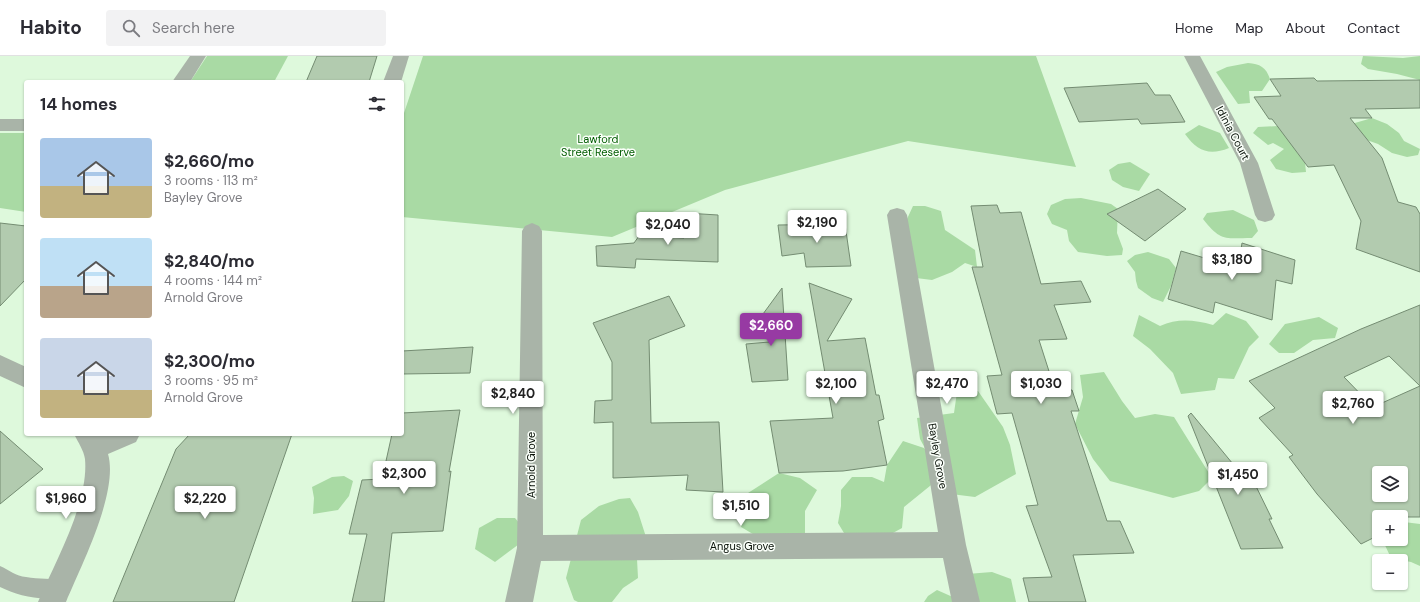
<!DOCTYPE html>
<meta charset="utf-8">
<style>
body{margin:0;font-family:"DM Sans",sans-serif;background:#f2f2f3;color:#2b2b33;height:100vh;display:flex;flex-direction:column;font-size:15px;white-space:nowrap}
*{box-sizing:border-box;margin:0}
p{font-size:13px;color:#7c7c81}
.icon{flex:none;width:22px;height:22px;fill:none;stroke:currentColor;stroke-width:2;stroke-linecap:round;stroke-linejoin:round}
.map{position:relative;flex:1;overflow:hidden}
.panel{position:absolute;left:24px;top:24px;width:380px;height:356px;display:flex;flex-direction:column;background:#fff;border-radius:4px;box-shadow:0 1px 3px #0004}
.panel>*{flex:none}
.fabs{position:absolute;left:1372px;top:410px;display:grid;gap:8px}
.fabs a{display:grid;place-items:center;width:36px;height:36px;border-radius:4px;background:#fff;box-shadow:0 1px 3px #0004;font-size:20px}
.price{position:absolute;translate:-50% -34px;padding:0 9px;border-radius:4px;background:#fff;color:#222;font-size:13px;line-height:26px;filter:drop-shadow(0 1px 2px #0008)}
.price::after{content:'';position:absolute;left:50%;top:24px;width:12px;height:9px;margin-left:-6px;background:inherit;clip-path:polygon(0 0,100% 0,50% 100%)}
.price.current{background:#973aa3;color:#fff}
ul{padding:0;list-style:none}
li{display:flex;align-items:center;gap:12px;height:100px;padding:0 16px}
li span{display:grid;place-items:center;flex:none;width:112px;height:80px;border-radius:4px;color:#555}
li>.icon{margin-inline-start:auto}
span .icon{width:48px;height:48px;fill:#fffc;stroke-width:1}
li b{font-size:17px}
h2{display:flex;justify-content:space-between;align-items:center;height:48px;padding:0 16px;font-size:17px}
header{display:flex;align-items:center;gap:24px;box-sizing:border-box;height:56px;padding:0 20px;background:#fff;border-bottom:1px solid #e1e1e2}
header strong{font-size:19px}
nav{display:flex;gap:22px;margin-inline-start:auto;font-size:14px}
.search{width:280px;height:36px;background:#f2f2f3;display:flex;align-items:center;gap:10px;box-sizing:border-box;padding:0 14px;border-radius:4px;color:#7c7c81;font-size:15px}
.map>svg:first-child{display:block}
.green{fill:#a9daa4}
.building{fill:#b2cbaf;stroke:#748c72;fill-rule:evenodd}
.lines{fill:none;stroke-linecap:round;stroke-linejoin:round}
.lane{fill:#a9b4a8;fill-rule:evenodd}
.street{fill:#a9b4a8;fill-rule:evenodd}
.labels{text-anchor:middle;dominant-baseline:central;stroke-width:3;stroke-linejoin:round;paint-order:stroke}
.street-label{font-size:11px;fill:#081108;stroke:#fafff9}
.park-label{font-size:11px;fill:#005c00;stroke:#fafff9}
</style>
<header>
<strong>Habito</strong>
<div class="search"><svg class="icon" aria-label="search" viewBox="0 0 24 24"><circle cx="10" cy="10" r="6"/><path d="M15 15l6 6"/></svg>Search here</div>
<nav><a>Home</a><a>Map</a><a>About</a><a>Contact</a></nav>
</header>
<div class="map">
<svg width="1420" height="546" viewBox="0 0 1420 546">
<rect width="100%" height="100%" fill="#def9dc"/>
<g class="green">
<polygon points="207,0 288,0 274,26 190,26"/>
<polygon points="423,0 1036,0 1076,111 908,85 725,134 612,181 402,161 402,63"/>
<polygon points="1363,0 1403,2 1420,0 1420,24 1397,18 1368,13 1361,8"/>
<path d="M 1248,7 C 1260,8 1266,11 1270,23 L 1262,35 L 1249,35 L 1250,47 L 1238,48 L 1216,16 L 1227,11 Z"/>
<polygon points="1372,62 1387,68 1399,77 1404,85 1420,93 1418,99 1407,101 1392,97 1378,88 1364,83 1348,69"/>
<path d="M 1199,69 L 1220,77 L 1229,92 C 1209,100 1197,95 1185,78 Z"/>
<polygon points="1278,70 1301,91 1296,95 1305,107 1306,116 1292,117 1276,113 1270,104 1284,93 1273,87 1268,89 1253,77 1258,71"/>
<polygon points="0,77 26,77 26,156 0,152"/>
<polygon points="1130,106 1150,118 1139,135 1123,131 1112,124 1109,114 1118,108"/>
<polygon points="1081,142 1111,148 1118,153 1117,177 1123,193 1122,199 1107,200 1078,196 1069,185 1067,174 1052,168 1047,158 1051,149 1065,143"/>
<polygon points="913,150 925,150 941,155 945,174 975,194 977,211 965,207 952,216 932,224 916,222 907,163"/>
<path d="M 1233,154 L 1254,164 L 1258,175 L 1252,182 C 1225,182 1221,186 1203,163 L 1207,157 Z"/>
<polygon points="1148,196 1169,203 1176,212 1171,230 1163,246 1152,242 1138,232 1136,225 1135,216 1127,205 1135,199"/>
<path d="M 1226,257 L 1246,265 L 1259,281 L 1249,291 L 1234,323 L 1218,322 L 1215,334 L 1181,338 L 1173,317 L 1150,293 L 1133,280 L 1139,259 L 1160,270 C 1178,262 1194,264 1213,269 Z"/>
<polygon points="1319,261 1338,272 1335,282 1313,284 1294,297 1279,297 1269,288 1285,268"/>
<polygon points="1104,316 1122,345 1135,362 1155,358 1174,361 1212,422 1199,435 1173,442 1110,425 1093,403 1075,368 1083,341 1080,319"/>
<polygon points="978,335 1003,371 1010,389 1016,418 975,441 951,438 941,421 904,451 902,472 871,489 847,482 838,467 841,450 841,434 852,421 872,421 884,426 887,409 903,385 924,392 927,396 920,383 917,362 954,357 957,336"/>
<polygon points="779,417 800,422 817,434 805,455 805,477 784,490 763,484 741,471 743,453 748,437"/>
<polygon points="344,420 353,425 349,440 338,454 313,458 314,442 312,431 332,421"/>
<polygon points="630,442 638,456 646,481 637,503 638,522 623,532 612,546 578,546 574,544 566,522 581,464 599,450 619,443"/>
<polygon points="497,462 515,462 530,480 495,506 475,493 479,472"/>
<polygon points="1404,466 1420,468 1420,510 1411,506 1391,502 1383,485 1385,483 1401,483 1401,468"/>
<polygon points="992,516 1011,523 1016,546 968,546 967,518"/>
<polygon points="937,534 955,542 957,546 924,546 928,540"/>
</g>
<g class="building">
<polygon points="317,0 377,0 369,26 306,26"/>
<polygon points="1314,22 1317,25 1420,24 1420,52 1365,53 1372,62 1350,62 1382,102 1398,146 1416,151 1420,158 1420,216 1356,193 1361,165 1334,109 1308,111 1272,63 1269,63 1254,41 1281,40 1270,23"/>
<polygon points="1147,27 1155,39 1170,39 1185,66 1141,68 1138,63 1079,66 1064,32"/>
<polygon points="1158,133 1186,153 1145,185 1107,158"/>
<polygon points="997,149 1000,157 1021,156 1041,228 1081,225 1091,246 1054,249 1067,283 1039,284 1055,334 1072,334 1079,355 1071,355 1107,465 1120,465 1134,497 1073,499 1086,546 1029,546 1023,522 1052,521 1026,450 1038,449 1012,357 997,358 987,320 1002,319 972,211 983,211 971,150"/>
<polygon points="686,157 718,159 718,206 636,203 635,212 597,210 596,190 634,187 639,180 684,182"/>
<polygon points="0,167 26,170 26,223 0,250"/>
<polygon points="845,168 851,210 806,211 804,197 782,200 778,169"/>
<polygon points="1242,187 1295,204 1292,228 1276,224 1272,264 1215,246 1213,257 1168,243 1181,195 1238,212"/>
<polygon points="809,227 852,243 827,285 865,282 876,339 879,339 884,363 878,365 887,409 843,415 779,417 770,365 833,362"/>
<polygon points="782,232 788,324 752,326 746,288 769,286 763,258"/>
<polygon points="669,240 685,270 649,284 651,367 719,366 723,436 686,434 688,419 613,422 613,366 594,367 595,345 612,344 612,306 593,267"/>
<path d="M 1420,249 L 1420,330 L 1389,300 L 1344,321 L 1373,351 L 1420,330 L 1420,461 L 1379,461 L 1379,479 L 1361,488 L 1317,438 L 1289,401 L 1293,399 L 1259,362 L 1275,352 L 1249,325 L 1361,273 ZM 1379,417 L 1401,417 L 1401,439 L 1379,439 Z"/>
<polygon points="473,291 470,317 402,318 402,295"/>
<polygon points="460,354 449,416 451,415 443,475 392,477 384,546 352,546 367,478 349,478 362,424 382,423 392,378 402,378 402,357"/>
<polygon points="1191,357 1242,419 1250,418 1272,463 1269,463 1283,492 1241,493 1188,360"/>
<polygon points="0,375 43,413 0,448"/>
<polygon points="190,378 292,378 234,546 113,546 176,393"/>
</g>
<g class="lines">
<path class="lane" d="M 0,510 C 9,514 16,520 26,521 C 39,524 52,521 64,526 L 67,533 L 64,540 C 44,546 18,540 0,531 Z"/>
<g class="street">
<polygon points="190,0 206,0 190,26 172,26"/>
<polygon points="393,0 409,0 401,26 383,26"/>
<polygon points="1184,0 1200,0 1258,107 1275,159 1272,164 1265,166 1258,164 1255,159 1240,107"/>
<rect x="0" y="63" width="26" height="12"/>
<polygon points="897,152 904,154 907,159 966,489 980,546 952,546 943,502 541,505 533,546 505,546 517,492 522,175 525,170 532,167 539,170 542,175 543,479 938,476 887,159 890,154"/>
<polygon points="0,299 26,311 26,332 0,320"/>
<path d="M 74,378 L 140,378 L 136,386 L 108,398 C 119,436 81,510 66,546 L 38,546 C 55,506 89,447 85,403 C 84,395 78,386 74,378 Z"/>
</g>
</g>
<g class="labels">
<g class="street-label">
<text transform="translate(1233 77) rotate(62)">Idinia Court</text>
<text transform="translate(938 400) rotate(80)">Bayley Grove</text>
<text transform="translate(531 409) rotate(-90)">Arnold Grove</text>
<text x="742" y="490">Angus Grove</text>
</g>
<g class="park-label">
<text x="598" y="83">Lawford<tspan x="598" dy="13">Street Reserve</tspan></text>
</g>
</g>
</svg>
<div class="fabs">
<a><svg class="icon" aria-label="layers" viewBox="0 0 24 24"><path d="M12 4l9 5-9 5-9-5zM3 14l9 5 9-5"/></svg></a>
<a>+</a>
<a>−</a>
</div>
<b class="price" style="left:817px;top:188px">$2,190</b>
<b class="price" style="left:668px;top:190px">$2,040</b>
<b class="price" style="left:1232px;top:225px">$3,180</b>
<b class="price current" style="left:771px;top:291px">$2,660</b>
<b class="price" style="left:836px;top:349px">$2,100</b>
<b class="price" style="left:947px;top:349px">$2,470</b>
<b class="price" style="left:1041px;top:349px">$1,030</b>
<b class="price" style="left:513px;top:359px">$2,840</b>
<b class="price" style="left:1353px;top:369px">$2,760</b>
<b class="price" style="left:404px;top:439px">$2,300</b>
<b class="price" style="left:1238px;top:440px">$1,450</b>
<b class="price" style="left:66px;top:464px">$1,960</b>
<b class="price" style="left:205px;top:464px">$2,220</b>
<b class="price" style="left:741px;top:471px">$1,510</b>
<section class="panel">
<h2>14 homes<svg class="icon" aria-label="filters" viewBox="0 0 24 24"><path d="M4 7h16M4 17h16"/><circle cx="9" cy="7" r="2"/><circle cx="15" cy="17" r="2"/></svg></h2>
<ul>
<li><span style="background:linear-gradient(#a9c7e8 60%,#c2b280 0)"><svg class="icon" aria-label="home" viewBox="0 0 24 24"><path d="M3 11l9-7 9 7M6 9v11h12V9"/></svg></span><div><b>$2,660/mo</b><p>3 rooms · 113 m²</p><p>Bayley Grove</p></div></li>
<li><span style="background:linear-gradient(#bfe0f5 60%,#b9a48a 0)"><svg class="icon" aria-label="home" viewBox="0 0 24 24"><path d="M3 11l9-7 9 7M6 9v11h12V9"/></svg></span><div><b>$2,840/mo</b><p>4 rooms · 144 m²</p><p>Arnold Grove</p></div></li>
<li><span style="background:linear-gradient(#c9d6e8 65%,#c2b280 0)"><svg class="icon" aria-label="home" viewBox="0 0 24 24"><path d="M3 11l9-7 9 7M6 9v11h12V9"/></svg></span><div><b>$2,300/mo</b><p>3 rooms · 95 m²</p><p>Arnold Grove</p></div></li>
</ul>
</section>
</div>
